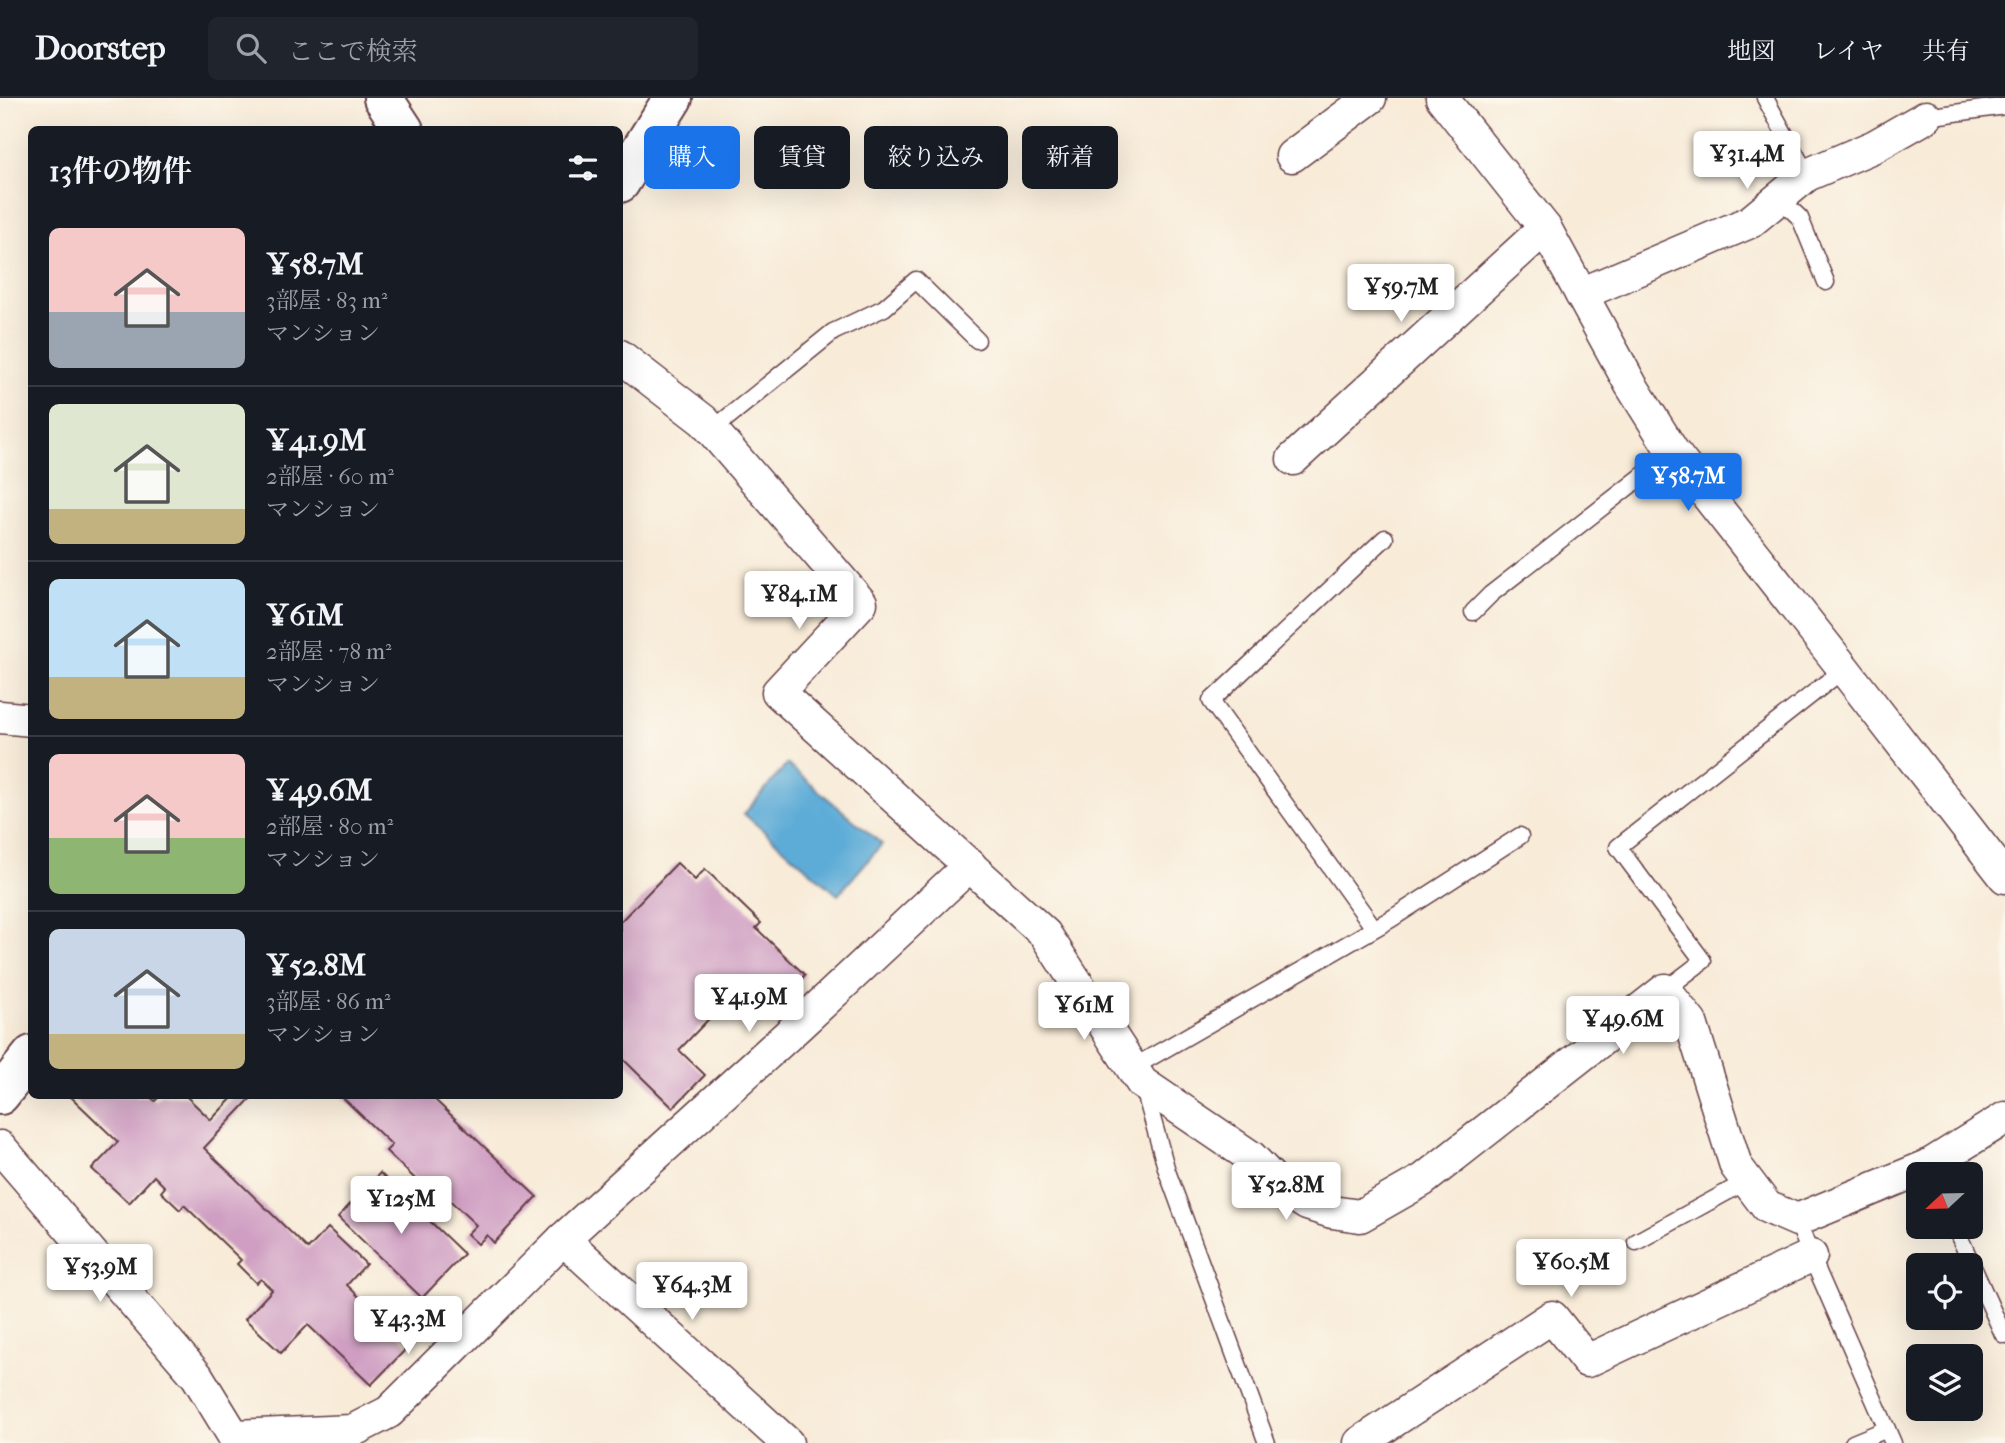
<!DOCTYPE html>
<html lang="ja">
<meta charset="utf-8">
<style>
body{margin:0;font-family:"IM FELL French Canon","Noto Serif JP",serif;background:#20242c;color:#f1f3f6;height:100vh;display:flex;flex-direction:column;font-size:26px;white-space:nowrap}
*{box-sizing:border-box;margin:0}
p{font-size:23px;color:#9ea1a6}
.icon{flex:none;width:38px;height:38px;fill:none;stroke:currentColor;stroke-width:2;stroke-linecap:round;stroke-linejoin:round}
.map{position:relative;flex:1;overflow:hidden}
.panel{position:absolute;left:28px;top:28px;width:595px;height:973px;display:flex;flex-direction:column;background:#171b24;border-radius:10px;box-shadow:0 7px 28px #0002}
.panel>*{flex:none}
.top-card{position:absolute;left:644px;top:28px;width:665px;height:63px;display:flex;gap:14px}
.needle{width:46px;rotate:248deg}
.fabs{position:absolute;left:1906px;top:1064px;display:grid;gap:14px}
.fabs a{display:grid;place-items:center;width:77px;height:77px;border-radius:10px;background:#171b24;box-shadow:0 7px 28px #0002;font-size:35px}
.price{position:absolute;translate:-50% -60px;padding:0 16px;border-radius:7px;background:#fff;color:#222;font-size:23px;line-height:46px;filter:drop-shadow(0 2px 4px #0008)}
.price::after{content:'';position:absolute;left:50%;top:42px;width:21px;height:16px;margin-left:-10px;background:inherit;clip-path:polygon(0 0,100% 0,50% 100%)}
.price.on{background:#1a73e8;color:#fff}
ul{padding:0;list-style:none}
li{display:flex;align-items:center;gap:21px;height:175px;padding:0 21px}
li+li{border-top:2px solid #363941}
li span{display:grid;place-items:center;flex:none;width:196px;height:140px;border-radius:10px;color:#555}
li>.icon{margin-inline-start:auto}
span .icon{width:84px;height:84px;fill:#fffc;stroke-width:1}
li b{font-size:30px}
h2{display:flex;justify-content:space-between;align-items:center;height:84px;padding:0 21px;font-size:30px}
.chip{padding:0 24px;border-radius:10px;background:#171b24;box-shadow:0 7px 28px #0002;font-size:24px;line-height:63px}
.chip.on{background:#1a73e8;color:#fff}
header{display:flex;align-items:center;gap:42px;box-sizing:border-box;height:98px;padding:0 35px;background:#171b24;border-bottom:2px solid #363941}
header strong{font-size:33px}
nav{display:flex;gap:38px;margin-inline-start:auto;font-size:24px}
.search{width:490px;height:63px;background:#20242c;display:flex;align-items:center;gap:18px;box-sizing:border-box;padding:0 24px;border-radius:10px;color:#9ea1a6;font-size:26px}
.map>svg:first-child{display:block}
.water{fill:#5dacd7;stroke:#546681;stroke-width:2}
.building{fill:#cf9ec2}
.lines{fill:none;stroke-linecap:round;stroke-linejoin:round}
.service-casing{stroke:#643e45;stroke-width:19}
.minor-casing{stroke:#643e45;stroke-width:35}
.tertiary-casing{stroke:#643e45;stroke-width:42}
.service{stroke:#fff;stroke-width:16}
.minor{stroke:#fff;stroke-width:32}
.tertiary{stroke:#fff;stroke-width:38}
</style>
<header>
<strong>Doorstep</strong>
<div class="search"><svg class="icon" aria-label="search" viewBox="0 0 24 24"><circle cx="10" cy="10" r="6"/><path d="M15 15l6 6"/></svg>ここで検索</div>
<nav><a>地図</a><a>レイヤ</a><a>共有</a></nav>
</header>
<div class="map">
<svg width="2005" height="1345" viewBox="0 0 2005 1345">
<rect width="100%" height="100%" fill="#fbf7ec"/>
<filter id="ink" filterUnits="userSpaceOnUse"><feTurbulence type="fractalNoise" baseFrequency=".0143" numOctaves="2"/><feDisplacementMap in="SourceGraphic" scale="14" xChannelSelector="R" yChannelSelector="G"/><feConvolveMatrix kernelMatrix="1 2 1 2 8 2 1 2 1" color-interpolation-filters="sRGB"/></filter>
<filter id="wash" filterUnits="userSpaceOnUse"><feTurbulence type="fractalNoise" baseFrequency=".00686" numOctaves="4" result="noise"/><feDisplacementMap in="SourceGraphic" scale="28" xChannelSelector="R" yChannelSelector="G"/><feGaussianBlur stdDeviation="1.57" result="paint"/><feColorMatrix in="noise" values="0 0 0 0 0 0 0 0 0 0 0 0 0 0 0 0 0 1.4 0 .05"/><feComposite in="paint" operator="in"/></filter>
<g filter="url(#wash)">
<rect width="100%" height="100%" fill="#f8ebd8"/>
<polygon class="water" points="787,666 882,746 838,797 744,716"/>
<g id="blocks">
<g class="building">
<polygon points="677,765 695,782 705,771 761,825 756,830 805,877 775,909 747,881 679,952 705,977 673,1010 620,958 620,824"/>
<polygon points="70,998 149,998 155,1003 160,998 186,998 211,1022 234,998 253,998 204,1050 308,1151 328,1130 366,1166 347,1187 409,1248 371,1287 308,1227 281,1255 245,1221 272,1192 261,1181 256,1185 237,1166 241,1162 184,1107 180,1112 161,1094 165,1089 154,1078 129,1105 92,1071 118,1044"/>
<polygon points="341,998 431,998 537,1099 494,1145 487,1137 478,1146 467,1136 476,1127 440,1093 434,1099 386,1053 392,1047"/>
<polygon points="380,1075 464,1156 422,1200 338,1119"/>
</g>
</g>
</g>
<g filter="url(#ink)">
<use href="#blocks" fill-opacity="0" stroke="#643e45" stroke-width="2"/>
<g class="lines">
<g class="service-casing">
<g id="service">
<polyline points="1765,0 1807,77"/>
<polyline points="1926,19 2005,8"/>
<polyline points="1779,100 1800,120 1826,184"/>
<polyline points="712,332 833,234 884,210 916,182 977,242"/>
<polyline points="1473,514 1491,496 1673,354"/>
<polyline points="1374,830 1211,603 1385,440"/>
<polyline points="1665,892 1703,863 1618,749 1844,571"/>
<polyline points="1132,970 1391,821 1520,738"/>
<polyline points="1144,991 1167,1073 1267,1345"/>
<polyline points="1797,1122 1811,1158 1893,1345"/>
<polyline points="1955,1129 2003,1236 2005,1237"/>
<polyline points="1636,1144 1747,1083"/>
<polyline points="1853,1345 1887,1331"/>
</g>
</g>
<g class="minor-casing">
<g id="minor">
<polyline points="1442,0 1545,130 1631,287 1673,354 1844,571 2005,779"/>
<polyline points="1292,58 1370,0"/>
<polyline points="1581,196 1750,124 1807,77 1875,48 1926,19"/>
<polyline points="620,258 704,323 861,505 778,594 1045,836 1142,985 1251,1059 1279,1088 1307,1106 1332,1114 1360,1118 1423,1082 1665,892 1691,925 1736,1068 1767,1109 1797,1122 1928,1068 2005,1020"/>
<polyline points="1293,361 1545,130"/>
<polyline points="0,619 32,622"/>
<polyline points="0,1049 197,1278 238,1345"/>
<polyline points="563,1141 787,1345"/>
<polyline points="234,1338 352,1333 389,1314 563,1141 799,927 970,767"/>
<polyline points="1360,1345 1552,1219 1587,1263 1811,1158"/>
</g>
</g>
<g class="tertiary-casing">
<g id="tertiary">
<polyline points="383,0 404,32"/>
<polyline points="620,85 673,0"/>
<polyline points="0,997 32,957"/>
</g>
</g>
<use href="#service" class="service"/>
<use href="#minor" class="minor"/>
<use href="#tertiary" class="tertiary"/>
</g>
</g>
</svg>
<div class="fabs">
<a><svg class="needle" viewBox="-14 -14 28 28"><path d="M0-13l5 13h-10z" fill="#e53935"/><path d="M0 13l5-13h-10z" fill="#9ea1a6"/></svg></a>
<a><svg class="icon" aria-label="locate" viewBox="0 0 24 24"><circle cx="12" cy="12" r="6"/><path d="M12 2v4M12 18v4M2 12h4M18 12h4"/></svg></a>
<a><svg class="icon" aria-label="layers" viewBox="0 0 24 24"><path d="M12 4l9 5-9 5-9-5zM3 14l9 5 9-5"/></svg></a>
</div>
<b class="price" style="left:1747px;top:93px">¥31.4M</b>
<b class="price" style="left:1401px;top:226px">¥59.7M</b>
<b class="price on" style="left:1688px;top:415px">¥58.7M</b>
<b class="price" style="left:799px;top:533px">¥84.1M</b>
<b class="price" style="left:749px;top:936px">¥41.9M</b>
<b class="price" style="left:1084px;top:944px">¥61M</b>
<b class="price" style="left:1623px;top:958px">¥49.6M</b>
<b class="price" style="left:1286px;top:1124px">¥52.8M</b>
<b class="price" style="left:401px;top:1138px">¥125M</b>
<b class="price" style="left:1571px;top:1201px">¥60.5M</b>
<b class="price" style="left:100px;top:1206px">¥53.9M</b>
<b class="price" style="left:692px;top:1224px">¥64.3M</b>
<b class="price" style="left:408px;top:1258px">¥43.3M</b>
<div class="top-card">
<a class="chip on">購入</a>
<a class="chip">賃貸</a>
<a class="chip">絞り込み</a>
<a class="chip">新着</a>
</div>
<section class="panel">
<h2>13件の物件<svg class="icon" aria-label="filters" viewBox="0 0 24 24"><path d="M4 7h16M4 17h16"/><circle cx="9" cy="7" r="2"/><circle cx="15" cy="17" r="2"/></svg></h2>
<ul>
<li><span style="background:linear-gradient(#f6c9c9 60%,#9aa5b1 0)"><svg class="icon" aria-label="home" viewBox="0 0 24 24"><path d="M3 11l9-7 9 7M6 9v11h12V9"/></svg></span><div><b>¥58.7M</b><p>3部屋 · 83 m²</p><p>マンション</p></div></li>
<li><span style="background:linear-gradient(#dfe7d0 75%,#c2b280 0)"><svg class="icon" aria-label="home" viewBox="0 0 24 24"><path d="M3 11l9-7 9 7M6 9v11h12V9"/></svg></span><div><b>¥41.9M</b><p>2部屋 · 60 m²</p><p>マンション</p></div></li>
<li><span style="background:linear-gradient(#bfe0f5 70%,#c2b280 0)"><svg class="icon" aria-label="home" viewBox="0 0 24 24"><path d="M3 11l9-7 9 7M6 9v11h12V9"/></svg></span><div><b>¥61M</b><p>2部屋 · 78 m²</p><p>マンション</p></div></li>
<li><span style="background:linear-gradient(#f6c9c9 60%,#8fb573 0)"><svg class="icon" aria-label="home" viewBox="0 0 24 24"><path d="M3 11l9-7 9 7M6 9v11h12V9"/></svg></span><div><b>¥49.6M</b><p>2部屋 · 80 m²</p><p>マンション</p></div></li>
<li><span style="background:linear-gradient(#c9d6e8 75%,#c2b280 0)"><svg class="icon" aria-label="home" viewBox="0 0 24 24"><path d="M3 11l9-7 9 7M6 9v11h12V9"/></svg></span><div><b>¥52.8M</b><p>3部屋 · 86 m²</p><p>マンション</p></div></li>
</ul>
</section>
</div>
